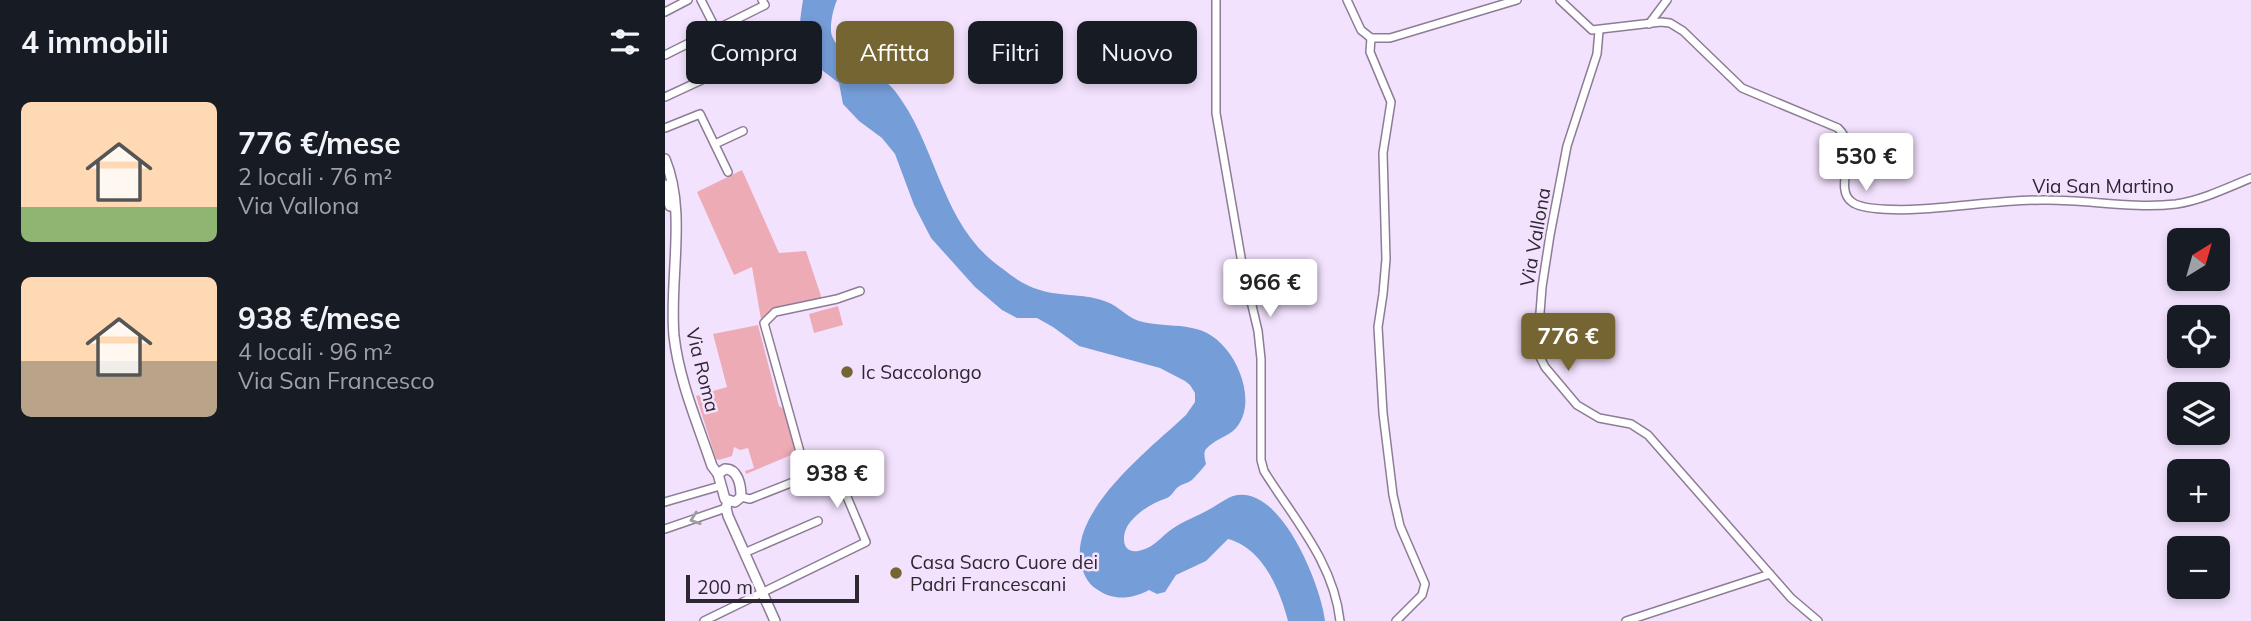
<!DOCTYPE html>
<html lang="it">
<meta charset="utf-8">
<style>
body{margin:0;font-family:Mulish,sans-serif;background:#20242c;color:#f1f3f6;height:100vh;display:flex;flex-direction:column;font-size:26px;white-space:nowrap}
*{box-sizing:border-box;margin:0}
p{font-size:23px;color:#9ea1a6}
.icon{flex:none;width:38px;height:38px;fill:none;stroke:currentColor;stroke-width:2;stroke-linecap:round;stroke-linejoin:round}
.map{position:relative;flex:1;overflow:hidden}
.side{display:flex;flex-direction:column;background:#171b24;width:665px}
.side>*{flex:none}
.guide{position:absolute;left:21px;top:21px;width:665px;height:63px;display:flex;gap:14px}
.needle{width:46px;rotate:37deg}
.fabs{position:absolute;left:1502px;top:228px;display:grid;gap:14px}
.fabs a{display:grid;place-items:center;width:63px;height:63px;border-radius:10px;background:#171b24;box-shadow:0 4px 10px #0003;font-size:35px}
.scale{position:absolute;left:21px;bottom:18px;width:173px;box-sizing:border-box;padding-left:7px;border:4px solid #2d2731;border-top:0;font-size:19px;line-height:24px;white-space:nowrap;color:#2d2731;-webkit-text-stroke:5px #f3e2fe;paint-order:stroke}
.price{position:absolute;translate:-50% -60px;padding:0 16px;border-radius:7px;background:#fff;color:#222;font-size:23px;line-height:46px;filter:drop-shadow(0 2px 4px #0008)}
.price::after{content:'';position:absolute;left:50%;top:42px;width:21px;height:16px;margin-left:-10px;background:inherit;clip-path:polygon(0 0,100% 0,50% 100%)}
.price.on{background:#756533;color:#fff}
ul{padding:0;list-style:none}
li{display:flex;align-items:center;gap:21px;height:175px;padding:0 21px}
li span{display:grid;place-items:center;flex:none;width:196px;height:140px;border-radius:10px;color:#555}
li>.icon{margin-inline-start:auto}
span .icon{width:84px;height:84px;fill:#fffc;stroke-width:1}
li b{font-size:30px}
h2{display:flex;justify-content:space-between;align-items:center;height:84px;padding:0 21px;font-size:30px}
.chip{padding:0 24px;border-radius:10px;background:#171b24;box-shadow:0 4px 10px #0003;font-size:24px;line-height:63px}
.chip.on{background:#756533;color:#fff}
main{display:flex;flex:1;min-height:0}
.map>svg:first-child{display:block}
.green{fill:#edabb6}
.water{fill:#759dd8}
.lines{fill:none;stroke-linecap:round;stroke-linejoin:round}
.minor-casing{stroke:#8c7c95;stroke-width:10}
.major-casing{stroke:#8c7c95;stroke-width:12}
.minor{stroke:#fff;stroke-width:7}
.major{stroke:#fff;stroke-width:9}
.oneway{stroke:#a09ea2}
.poi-dot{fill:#756533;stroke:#f3e2fe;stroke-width:2.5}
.labels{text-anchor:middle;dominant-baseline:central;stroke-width:5;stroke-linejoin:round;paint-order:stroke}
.street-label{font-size:19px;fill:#2d2731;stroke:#f3e2fe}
.poi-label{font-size:19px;fill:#2d2731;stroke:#f3e2fe;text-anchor:start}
</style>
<main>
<section class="side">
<h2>4 immobili<svg class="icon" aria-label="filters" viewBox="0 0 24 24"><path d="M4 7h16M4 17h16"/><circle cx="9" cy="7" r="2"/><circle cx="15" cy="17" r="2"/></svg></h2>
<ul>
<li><span style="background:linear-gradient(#ffd9b3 75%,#8fb573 0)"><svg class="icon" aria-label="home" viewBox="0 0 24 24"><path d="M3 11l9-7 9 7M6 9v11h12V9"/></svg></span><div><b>776 €/mese</b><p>2 locali · 76 m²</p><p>Via Vallona</p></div></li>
<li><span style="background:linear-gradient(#ffd9b3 60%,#b9a48a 0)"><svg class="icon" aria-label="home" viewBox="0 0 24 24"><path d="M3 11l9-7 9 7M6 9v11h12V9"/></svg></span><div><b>938 €/mese</b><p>4 locali · 96 m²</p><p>Via San Francesco</p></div></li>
</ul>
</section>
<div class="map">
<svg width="1586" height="621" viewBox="0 0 1586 621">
<rect width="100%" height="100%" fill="#f3e2fe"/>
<g class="green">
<polygon points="77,170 114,253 141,251 157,299 110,309 96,319 87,267 69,275 32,192"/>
<polygon points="173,306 178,325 149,333 144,314"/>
<polygon points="93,325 114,406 119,409 131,453 81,474 80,471 89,468 83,448 75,450 69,447 67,456 54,460 51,459 31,396 62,387 48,334"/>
</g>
<path class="water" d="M 138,0 L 172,0 C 168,9 164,27 167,36 C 176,59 214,71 230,91 C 274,148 275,226 338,269 C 349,278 361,286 375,290 C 396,297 421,293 442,302 C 453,306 462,317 474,321 C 507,330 536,318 561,349 C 578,369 591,410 568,431 C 560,437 548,441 541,449 C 538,453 540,459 541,464 C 537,469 532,475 527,480 C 523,483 517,484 513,487 C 509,490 507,496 502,498 C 488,503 477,509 467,520 C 455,532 455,557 477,550 C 489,547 497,536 507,529 C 518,521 533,516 545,509 C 552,505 560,499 568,496 C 615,482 656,585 660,621 L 623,621 C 615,590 598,548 563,539 L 541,561 L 511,575 L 500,592 L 492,594 L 484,590 C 467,599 449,601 433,590 C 421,583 417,571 415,558 C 410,506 487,447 521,415 L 530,402 L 530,393 L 525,385 L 520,381 L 495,368 L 414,346 L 388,327 L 372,318 L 352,318 L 337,310 L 310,287 L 266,238 L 249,205 L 230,154 L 217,138 L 194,121 L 178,104 L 174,83 C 134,53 130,51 138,0 Z"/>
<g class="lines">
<g class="minor-casing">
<g id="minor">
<path d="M 551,0 L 551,113 L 577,263 L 593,331 L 596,359 L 596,460 L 599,471 C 629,519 669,563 675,621"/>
<polyline points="682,0 696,30 706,38"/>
<path d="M 895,0 L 927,30 L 996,22 L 1005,23 L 1018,31 L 1077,88 L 1173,128 C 1196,149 1167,188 1187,202 C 1198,211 1241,210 1255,209 C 1296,207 1343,199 1383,200 C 1425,200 1469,209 1511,204 C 1537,200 1562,188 1586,178"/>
<polyline points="0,12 23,0"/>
<polyline points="984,24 1002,0"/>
<polyline points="934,31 932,54 902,146 885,235 877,287 873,339 875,357 880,367 912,405 934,418 966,424 983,435 1126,598 1153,621"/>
<polyline points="706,38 705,52 726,102 718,153 721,259 718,294 713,327 718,413 728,495 735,526 760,584 757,595 731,621"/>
<polyline points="706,38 725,38 852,0"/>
<polyline points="0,55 100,5 97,0"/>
<polyline points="0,97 69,65 36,0"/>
<polyline points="0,128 35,114 63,172"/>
<polyline points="50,144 78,131"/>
<polyline points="142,477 99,323 110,312 172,299 195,291"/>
<polyline points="0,502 55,486"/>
<polyline points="0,529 61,508"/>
<polyline points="79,553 153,521"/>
<polyline points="39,621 201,542 169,466 85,499 76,497"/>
<polyline points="961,621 1105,574"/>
</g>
</g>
<g class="major-casing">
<g id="major">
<path d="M 0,159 C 22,212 4,279 9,336 C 14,381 33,424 47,466 L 53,474"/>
<polyline points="0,185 5,206"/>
<path d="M 60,469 C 73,469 76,485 76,497 L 70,502 L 60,499 L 53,474 Z"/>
<polyline points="63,501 61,508 63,516 110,621"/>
</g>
</g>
<use href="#minor" class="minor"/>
<use href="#major" class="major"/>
</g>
<defs><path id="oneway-chevron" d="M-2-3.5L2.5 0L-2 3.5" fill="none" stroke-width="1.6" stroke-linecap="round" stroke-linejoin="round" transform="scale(1.75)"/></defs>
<use class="oneway" href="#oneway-chevron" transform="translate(30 519) rotate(161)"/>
<g class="poi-dot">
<circle cx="182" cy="372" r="7"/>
<circle cx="231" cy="573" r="7"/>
</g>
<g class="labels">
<g class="street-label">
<text x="1438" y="186">Via San Martino</text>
<text transform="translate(870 237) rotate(-80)">Via Vallona</text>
<text transform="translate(38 370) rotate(76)">Via Roma</text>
</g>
<g class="poi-label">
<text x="196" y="372">Ic Saccolongo</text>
<text x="245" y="562">Casa Sacro Cuore dei<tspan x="245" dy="22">Padri Francescani</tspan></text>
</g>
</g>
</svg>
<div class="fabs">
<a><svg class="needle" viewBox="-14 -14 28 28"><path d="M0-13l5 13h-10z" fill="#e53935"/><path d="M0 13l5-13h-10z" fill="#9ea1a6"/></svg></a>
<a><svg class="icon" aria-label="locate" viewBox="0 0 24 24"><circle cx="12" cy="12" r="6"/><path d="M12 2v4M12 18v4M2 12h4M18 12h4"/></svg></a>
<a><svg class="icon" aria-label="layers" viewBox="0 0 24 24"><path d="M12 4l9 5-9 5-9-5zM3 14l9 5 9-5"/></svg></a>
<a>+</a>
<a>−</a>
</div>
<div class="scale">200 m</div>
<b class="price" style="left:1201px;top:193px">530 €</b>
<b class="price" style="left:605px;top:319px">966 €</b>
<b class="price on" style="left:903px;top:373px">776 €</b>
<b class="price" style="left:172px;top:510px">938 €</b>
<div class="guide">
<a class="chip">Compra</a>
<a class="chip on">Affitta</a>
<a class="chip">Filtri</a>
<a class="chip">Nuovo</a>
</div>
</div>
</main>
